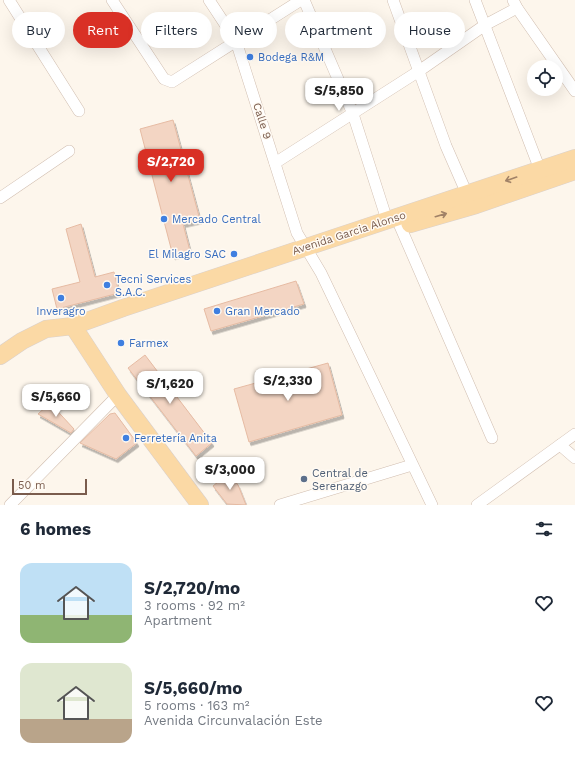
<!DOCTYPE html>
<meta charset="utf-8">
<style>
body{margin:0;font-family:"Work Sans",sans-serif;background:#f6f6f7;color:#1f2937;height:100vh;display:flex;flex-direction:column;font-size:15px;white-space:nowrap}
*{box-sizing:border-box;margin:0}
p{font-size:13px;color:#747a83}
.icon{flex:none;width:22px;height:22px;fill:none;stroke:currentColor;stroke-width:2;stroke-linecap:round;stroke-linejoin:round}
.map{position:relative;height:505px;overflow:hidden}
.sheet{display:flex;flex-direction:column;background:#fff;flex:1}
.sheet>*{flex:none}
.banner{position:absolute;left:12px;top:12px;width:551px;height:36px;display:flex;gap:8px}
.buttons{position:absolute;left:527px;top:60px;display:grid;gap:8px}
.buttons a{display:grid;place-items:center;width:36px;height:36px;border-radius:50%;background:#fff;box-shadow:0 4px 16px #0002;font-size:20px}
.scale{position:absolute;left:12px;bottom:10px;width:75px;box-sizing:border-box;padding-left:4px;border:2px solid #7a5c4d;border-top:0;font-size:11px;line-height:14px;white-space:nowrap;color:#7a5c4d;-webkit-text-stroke:3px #fffaf3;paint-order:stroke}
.price{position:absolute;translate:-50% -34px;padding:0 9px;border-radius:8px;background:#fff;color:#222;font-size:13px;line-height:26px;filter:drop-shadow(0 1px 2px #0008)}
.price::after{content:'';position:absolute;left:50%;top:24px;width:12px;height:9px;margin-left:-6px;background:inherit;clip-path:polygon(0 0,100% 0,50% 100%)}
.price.active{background:#d93025;color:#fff}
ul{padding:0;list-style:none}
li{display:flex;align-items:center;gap:12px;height:100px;padding:0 20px}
li span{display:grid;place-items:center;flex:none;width:112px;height:80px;border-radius:12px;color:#555}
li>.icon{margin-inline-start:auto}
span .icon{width:48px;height:48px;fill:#fffc;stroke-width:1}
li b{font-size:17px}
h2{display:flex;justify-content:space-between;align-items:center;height:48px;padding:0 20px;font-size:17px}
.pill{padding:0 14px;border-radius:18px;background:#fff;box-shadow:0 4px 16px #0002;font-size:14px;line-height:36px}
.pill.active{background:#d93025;color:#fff}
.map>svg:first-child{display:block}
.building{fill:#f3d5c3;stroke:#e6bba3;filter:url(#shadow)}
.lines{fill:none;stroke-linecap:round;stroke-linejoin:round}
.street-casing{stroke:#d1beb0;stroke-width:12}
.primary-casing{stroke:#dad1cd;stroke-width:18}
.street{stroke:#fff;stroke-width:11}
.primary{stroke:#fbd9a5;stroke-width:17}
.oneway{stroke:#a18267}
.shop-dot{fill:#3f7fe0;stroke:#fffaf3;stroke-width:1.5}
.service-dot{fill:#5c6f8a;stroke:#fffaf3;stroke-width:1.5}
.labels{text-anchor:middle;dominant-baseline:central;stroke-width:3;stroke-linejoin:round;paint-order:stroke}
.shop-label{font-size:11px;fill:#366cbe;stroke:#fffaf3;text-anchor:start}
.street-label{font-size:11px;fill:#7a5c4d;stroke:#fffaf3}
.service-label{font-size:11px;fill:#4e5e75;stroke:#fffaf3;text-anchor:start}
</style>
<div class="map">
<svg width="575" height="505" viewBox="0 0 575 505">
<defs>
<filter id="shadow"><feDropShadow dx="2" dy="3.5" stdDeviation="0" flood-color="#0004"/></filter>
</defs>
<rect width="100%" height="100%" fill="#fdf6ec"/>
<g class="building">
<polygon points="173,120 200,220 183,224 190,251 173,256 140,129"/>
<polygon points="81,224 95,277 114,272 119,293 57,309 52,289 80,282 66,229"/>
<polygon points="296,281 304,304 211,331 204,309"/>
<polygon points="145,355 212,443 196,456 128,368"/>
<polygon points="328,363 342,415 249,442 234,389"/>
<polygon points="50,403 74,429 71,433 38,414"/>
<polygon points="115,413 137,443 116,459 80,443 110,414"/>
<polygon points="229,473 238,485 246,505 227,504 213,486"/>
</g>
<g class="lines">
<g class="street-casing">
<g id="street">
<polyline points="9,0 79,111"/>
<polyline points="112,0 164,79 172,82 301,0"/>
<polyline points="209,0 236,41 297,233 321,273 432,505"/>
<polyline points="304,0 353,114 387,220"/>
<polyline points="393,0 446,146 467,194 470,199"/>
<polyline points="475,0 542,175"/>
<polyline points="513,0 517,8 575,91"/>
<polyline points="275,163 419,71 485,25 517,8"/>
<polyline points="0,198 69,151"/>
<polyline points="400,226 492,438"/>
<polyline points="560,445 575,458"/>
<polyline points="10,505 118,395"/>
<polyline points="280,505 412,465"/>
<polyline points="477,505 575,434"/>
</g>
</g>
<g class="primary-casing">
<g id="primary">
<polyline points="410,224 476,205 575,171"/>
<polyline points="73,326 118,395 200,505"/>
<polyline points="0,356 22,341 46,329 73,326 123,308 575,158"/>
</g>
</g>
<use href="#street" class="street"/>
<use href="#primary" class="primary"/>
</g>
<defs><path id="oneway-shaft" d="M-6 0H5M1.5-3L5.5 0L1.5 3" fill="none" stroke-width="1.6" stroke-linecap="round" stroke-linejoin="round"/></defs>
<g class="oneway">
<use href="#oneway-shaft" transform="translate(511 179) rotate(161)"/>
<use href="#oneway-shaft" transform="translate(441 215) rotate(-16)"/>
</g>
<g class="shop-dot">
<circle cx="250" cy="57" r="4"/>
<circle cx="164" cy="219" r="4"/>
<circle cx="234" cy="254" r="4"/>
<circle cx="107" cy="285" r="4"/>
<circle cx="61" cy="298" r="4"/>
<circle cx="217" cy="311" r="4"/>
<circle cx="121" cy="343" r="4"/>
<circle cx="126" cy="438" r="4"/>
</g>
<circle class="service-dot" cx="304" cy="479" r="4"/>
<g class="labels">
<g class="shop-label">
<text x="258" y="57">Bodega R&amp;M</text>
<text x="172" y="219">Mercado Central</text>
<text x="226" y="254" text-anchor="end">El Milagro SAC</text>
<text x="115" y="279">Tecni Services<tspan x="115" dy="13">S.A.C.</tspan></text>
<text x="61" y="311" text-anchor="middle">Inveragro</text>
<text x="225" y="311">Gran Mercado</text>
<text x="129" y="343">Farmex</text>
<text x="134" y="438">Ferretería Anita</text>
</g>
<g class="street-label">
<text transform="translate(262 121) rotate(72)">Calle 9</text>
<text transform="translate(349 233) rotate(-18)">Avenida Garcia Alonso</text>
</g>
<g class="service-label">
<text x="312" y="473">Central de<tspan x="312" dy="13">Serenazgo</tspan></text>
</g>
</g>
</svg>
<div class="buttons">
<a><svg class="icon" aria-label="locate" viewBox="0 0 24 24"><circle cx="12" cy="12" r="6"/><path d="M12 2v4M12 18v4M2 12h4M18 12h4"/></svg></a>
</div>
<div class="scale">50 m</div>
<b class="price" style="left:339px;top:112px">S/5,850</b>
<b class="price active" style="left:171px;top:183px">S/2,720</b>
<b class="price" style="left:288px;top:402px">S/2,330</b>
<b class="price" style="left:170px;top:405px">S/1,620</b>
<b class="price" style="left:56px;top:418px">S/5,660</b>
<b class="price" style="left:230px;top:491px">S/3,000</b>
<div class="banner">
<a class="pill">Buy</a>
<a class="pill active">Rent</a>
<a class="pill">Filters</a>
<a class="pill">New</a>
<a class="pill">Apartment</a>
<a class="pill">House</a>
</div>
</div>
<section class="sheet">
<h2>6 homes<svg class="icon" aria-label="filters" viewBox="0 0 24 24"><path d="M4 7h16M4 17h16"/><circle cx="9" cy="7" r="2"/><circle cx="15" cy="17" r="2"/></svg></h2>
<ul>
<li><span style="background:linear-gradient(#bfe0f5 65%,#8fb573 0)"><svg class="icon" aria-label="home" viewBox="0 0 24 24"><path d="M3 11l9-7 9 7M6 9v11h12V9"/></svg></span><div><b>S/2,720/mo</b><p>3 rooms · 92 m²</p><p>Apartment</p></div><svg class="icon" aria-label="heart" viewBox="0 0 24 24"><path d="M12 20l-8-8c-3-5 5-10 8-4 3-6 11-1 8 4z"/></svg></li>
<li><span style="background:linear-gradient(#dfe7d0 70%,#b9a48a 0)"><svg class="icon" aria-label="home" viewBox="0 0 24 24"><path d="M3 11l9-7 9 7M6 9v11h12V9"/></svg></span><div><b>S/5,660/mo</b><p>5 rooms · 163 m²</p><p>Avenida Circunvalación Este</p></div><svg class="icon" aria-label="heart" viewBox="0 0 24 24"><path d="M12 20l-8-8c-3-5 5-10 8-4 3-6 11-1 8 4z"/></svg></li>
</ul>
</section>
